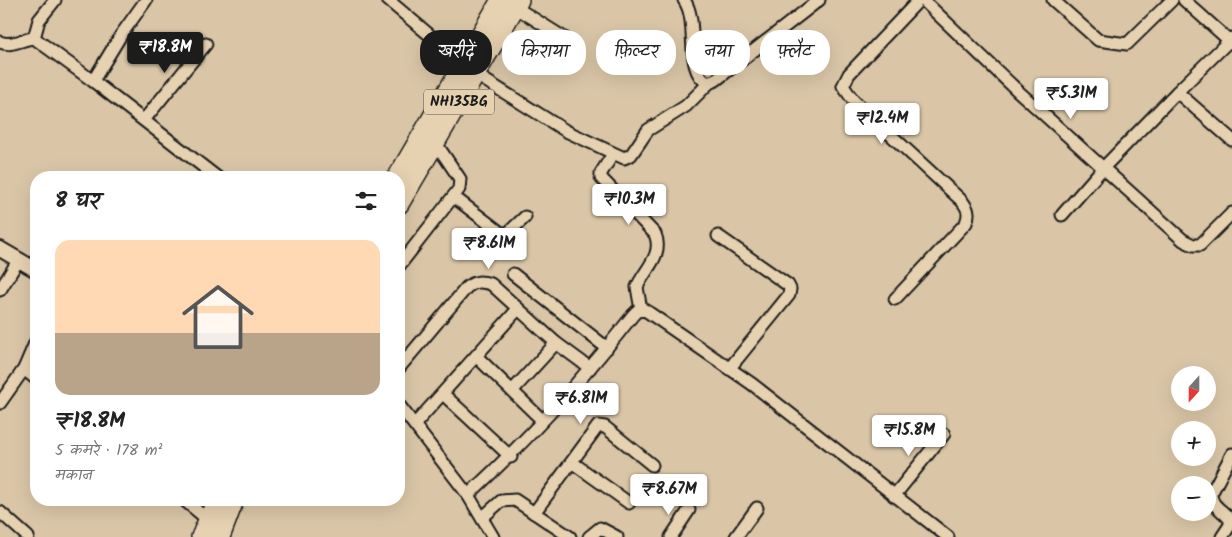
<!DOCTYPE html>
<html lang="hi">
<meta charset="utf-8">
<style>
body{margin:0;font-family:Kalam,"Playpen Sans Deva",sans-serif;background:#f6f6f6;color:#222;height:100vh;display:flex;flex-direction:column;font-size:19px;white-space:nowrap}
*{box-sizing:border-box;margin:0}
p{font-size:16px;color:#767676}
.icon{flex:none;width:28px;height:28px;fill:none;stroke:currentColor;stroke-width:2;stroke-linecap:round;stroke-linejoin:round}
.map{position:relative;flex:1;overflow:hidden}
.sheet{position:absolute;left:30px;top:171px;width:375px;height:335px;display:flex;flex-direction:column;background:#fff;border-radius:20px;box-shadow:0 5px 20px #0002}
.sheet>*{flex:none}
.guide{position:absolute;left:420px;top:30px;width:475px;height:45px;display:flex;gap:10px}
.needle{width:32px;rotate:201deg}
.buttons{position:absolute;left:1171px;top:366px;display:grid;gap:10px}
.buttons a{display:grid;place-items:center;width:45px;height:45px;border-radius:50%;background:#fff;box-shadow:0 5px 20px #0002;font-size:25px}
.price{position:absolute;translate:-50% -42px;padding:0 11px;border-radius:5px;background:#fff;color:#222;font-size:16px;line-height:32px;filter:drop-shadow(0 1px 2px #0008)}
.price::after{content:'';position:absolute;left:50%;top:30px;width:15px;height:11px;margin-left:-8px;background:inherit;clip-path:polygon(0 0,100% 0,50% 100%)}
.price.active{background:#1c1c1c;color:#fff}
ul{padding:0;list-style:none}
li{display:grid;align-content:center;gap:10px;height:265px;padding:0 25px}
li+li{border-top:1px solid #e0e0e0}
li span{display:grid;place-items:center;height:155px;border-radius:15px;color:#555}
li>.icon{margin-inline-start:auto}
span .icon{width:90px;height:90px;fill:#fffc;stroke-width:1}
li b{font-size:21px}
h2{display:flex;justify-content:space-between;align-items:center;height:60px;padding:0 25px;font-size:21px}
.chip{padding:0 18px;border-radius:20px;background:#fff;box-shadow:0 5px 20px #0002;font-size:18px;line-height:45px}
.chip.active{background:#1c1c1c;color:#fff}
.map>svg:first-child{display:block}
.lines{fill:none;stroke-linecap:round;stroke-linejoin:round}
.minor-casing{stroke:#1c1c1c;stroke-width:15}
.tertiary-casing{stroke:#1c1c1c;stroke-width:18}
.trunk-casing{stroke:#1c1c1c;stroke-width:22}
.minor{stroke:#e6d1b0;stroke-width:11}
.tertiary{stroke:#e6d1b0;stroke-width:14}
.trunk{stroke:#e6d1b0;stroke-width:19}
.labels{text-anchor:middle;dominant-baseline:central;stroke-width:5;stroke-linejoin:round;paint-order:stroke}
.shield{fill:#e6d1b0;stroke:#595248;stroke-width:1}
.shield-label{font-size:15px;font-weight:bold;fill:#1c1c1c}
</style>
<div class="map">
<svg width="1232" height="537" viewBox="0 0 1232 537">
<rect width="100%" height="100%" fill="#dac6a7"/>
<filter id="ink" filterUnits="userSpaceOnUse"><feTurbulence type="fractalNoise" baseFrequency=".02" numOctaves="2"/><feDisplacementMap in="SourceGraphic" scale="10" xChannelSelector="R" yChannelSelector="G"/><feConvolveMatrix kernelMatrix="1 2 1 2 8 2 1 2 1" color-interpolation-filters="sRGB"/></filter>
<g filter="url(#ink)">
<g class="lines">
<g class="minor-casing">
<g id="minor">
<polyline points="146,0 121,35 93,81 218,178"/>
<polyline points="388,0 464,64"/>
<path d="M 684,0 C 700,22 683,71 708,83 L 716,80 L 819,0"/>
<polyline points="923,0 1019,92 1183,240 1193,245 1200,245 1232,213"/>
<polyline points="1053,0 1098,40 1127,44 1172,0"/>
<polyline points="1184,0 1232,43"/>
<polyline points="515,7 566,39"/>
<polyline points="34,38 39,20 55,0"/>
<polyline points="1232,38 1177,92 1232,140"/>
<path d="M 0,42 C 11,47 22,39 34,38 L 93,81"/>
<polyline points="475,74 566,131 624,158 631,155 648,130 686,106 709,83"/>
<polyline points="144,120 206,44"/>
<path d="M 613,154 L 601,173 L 601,178 L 655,234 C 664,255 645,269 637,287 L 641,310"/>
<polyline points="454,197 501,233 508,233 525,217"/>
<polyline points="1062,215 1104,167 1177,92"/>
<polyline points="718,236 788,285 790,289 789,295 729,369"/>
<polyline points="399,266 459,189 460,179 435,142"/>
<polyline points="513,274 607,348"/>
<polyline points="0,290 18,261"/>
<path d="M 895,299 L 966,223 C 970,213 968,209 962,201 L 853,100 L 843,86 L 849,74 L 919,0"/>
<polyline points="477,357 542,420"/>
<path d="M 399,368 L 467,287 C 476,281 480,281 491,284 L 556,343 L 590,368"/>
<polyline points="24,369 36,379"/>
<polyline points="513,390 556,343"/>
<polyline points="443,394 511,457"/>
<polyline points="0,403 24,369 36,341"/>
<polyline points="399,405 468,495 493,537"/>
<polyline points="415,424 518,309"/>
<polyline points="573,463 629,503"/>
<path d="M 468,495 C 528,440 583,379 633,315 L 637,311 L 645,310 L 752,384 L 948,537"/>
<polyline points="894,496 944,434"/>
<polyline points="184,500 207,519"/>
<polyline points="0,512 28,537"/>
<polyline points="534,513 598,426 605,427 652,465"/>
<polyline points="482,518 501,501 515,500 570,537"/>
<polyline points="589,537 600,528 617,537"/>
<polyline points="671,537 689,510"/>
<polyline points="736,537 757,508"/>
<path d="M 1222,537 L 1230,525 L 1230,520 C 1224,510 1211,507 1211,494 L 1232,454"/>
</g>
</g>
<g class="tertiary-casing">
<polyline id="tertiary" points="0,249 36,270"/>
</g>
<g class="trunk-casing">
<g id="trunk">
<polyline points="397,178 501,0"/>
<polyline points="399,204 519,0"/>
<polyline points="201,537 217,500"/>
<polyline points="220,537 234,500"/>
</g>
</g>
<use href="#minor" class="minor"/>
<use href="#tertiary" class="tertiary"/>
<use href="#trunk" class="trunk"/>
</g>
</g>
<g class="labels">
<rect class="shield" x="424" y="89.5" width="70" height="25" rx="4"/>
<g class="shield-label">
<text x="459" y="102">NH135BG</text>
</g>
</g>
</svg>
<div class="buttons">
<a><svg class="needle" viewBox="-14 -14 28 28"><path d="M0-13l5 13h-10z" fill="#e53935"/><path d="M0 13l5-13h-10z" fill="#767676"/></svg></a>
<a>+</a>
<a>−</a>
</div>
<b class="price active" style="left:165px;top:74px">₹18.8M</b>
<b class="price" style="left:1071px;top:120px">₹5.31M</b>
<b class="price" style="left:882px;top:145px">₹12.4M</b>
<b class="price" style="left:629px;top:226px">₹10.3M</b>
<b class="price" style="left:489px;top:270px">₹8.61M</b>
<b class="price" style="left:581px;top:425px">₹6.81M</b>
<b class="price" style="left:909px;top:457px">₹15.8M</b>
<b class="price" style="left:669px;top:516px">₹8.67M</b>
<div class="guide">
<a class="chip active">खरीदें</a>
<a class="chip">किराया</a>
<a class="chip">फ़िल्टर</a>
<a class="chip">नया</a>
<a class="chip">फ़्लैट</a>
</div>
<section class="sheet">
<h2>8 घर<svg class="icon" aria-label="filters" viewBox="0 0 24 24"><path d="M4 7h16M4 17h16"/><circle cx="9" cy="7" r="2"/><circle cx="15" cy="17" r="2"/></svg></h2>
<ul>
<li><span style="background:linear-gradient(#ffd9b3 60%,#b9a48a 0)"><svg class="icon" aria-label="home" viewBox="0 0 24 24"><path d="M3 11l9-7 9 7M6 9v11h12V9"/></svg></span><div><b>₹18.8M</b><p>5 कमरे · 178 m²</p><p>मकान</p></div></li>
</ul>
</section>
</div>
